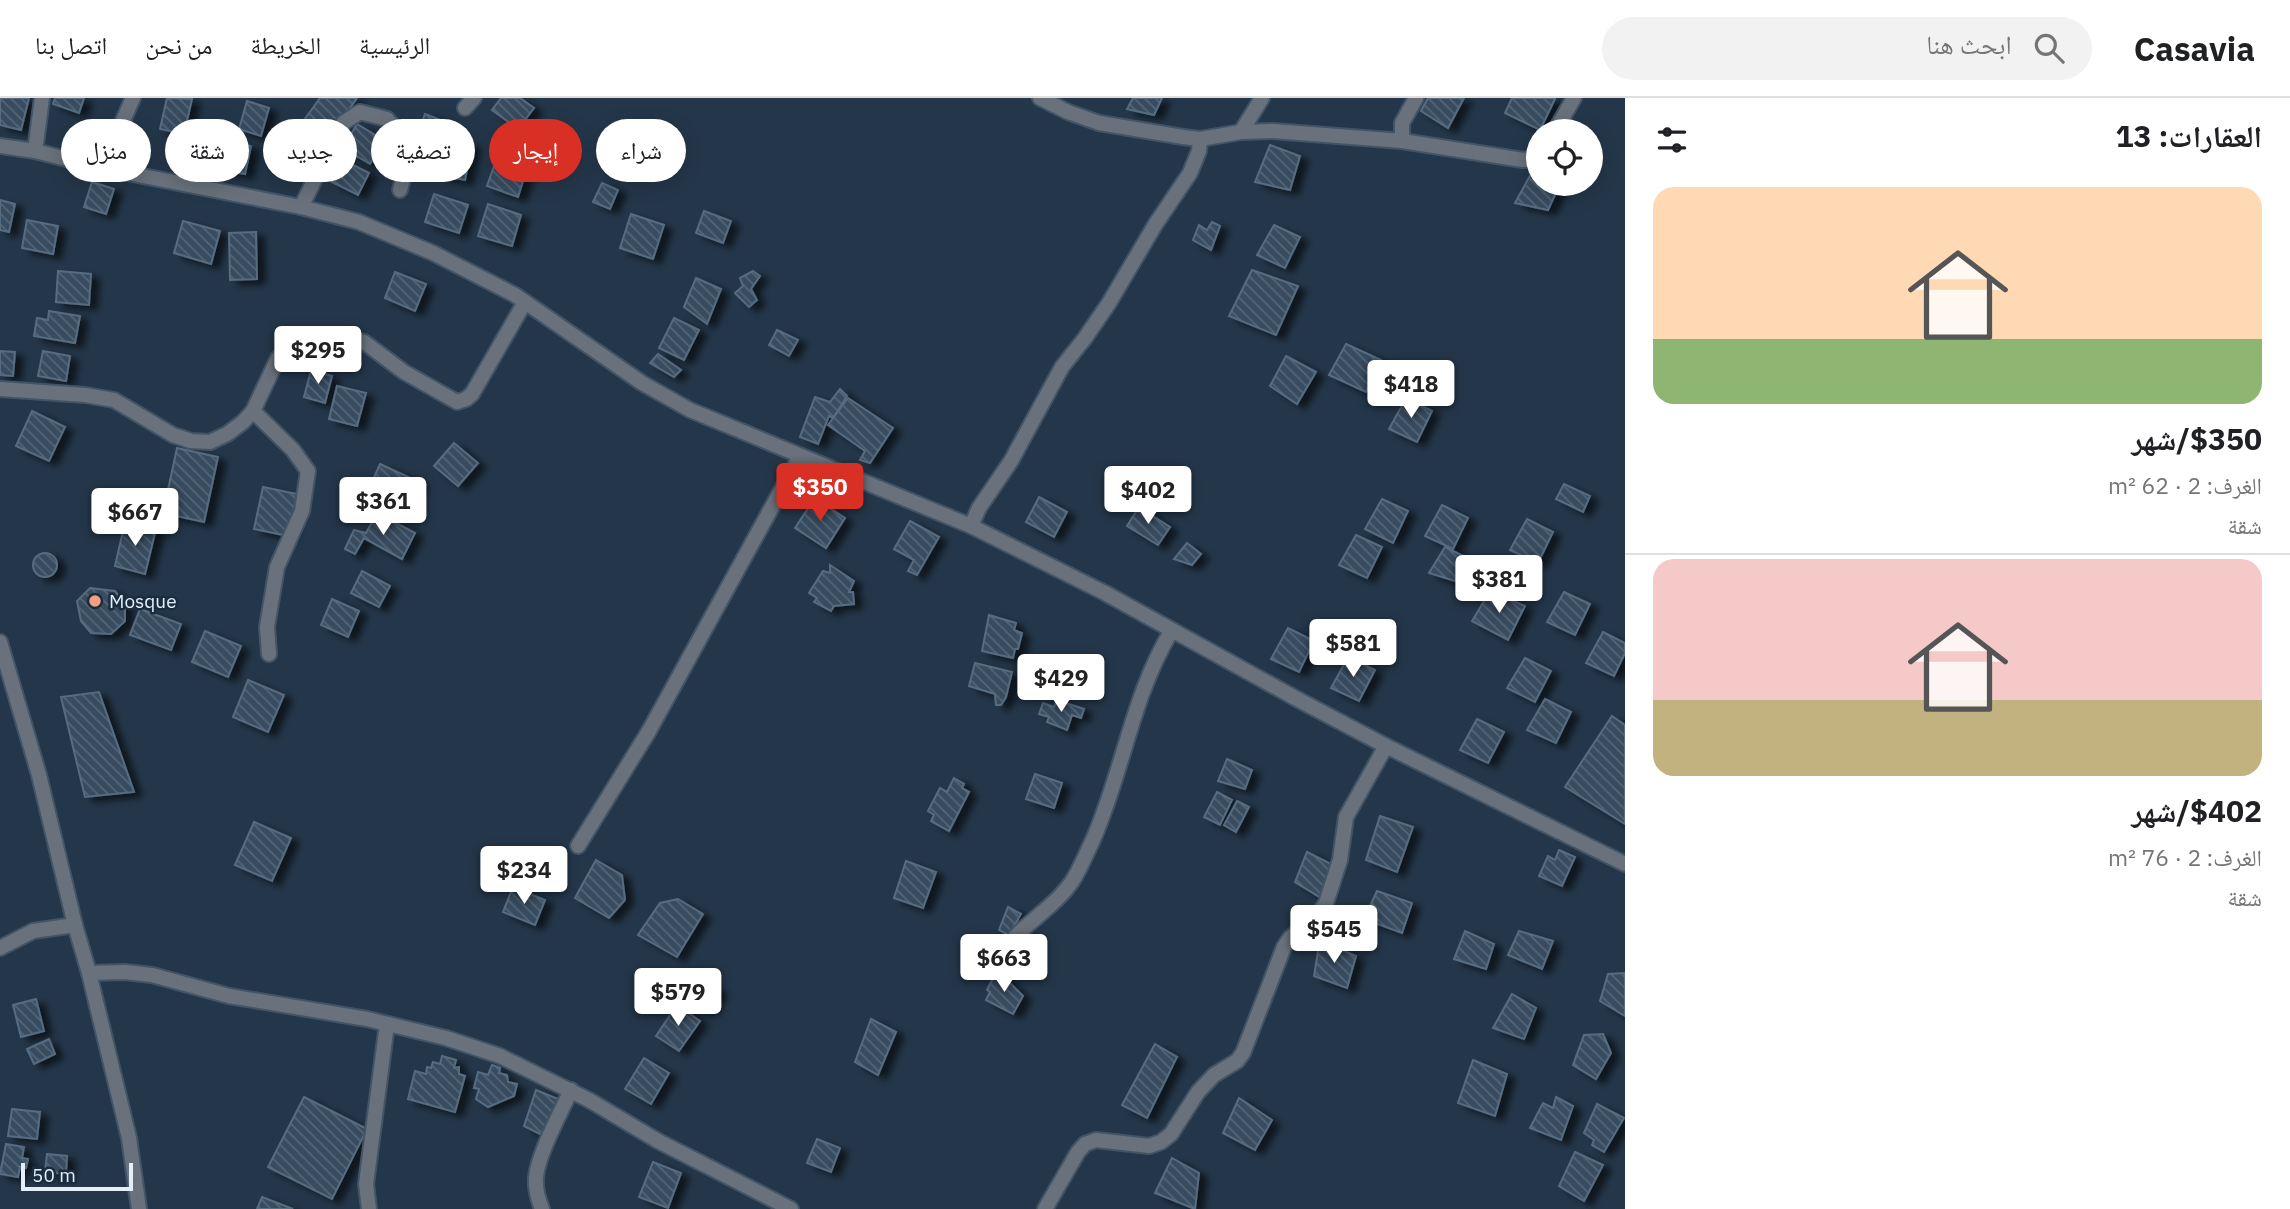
<!DOCTYPE html>
<html lang="ar">
<meta charset="utf-8">
<style>
body{margin:0;font-family:"IBM Plex Sans","Noto Naskh Arabic",sans-serif;background:#f2f2f2;color:#202124;direction:rtl;height:100vh;display:flex;flex-direction:column;font-size:26px;white-space:nowrap}
*{box-sizing:border-box;margin:0}
p{font-size:23px;color:#757577}
.icon{flex:none;width:38px;height:38px;fill:none;stroke:currentColor;stroke-width:2;stroke-linecap:round;stroke-linejoin:round}
.map{position:relative;flex:1;overflow:hidden;direction:ltr}
.side{display:flex;flex-direction:column;background:#fff;width:665px}
.side>*{flex:none}
.guide{position:absolute;left:21px;top:21px;width:665px;height:63px;direction:rtl;display:flex;gap:14px}
.tools{position:absolute;left:1526px;top:21px;display:grid;gap:14px}
.tools a{display:grid;place-items:center;width:77px;height:77px;border-radius:50%;background:#fff;box-shadow:0 4px 18px #0003;font-size:35px}
.scale{position:absolute;left:21px;bottom:18px;width:112px;box-sizing:border-box;padding-left:7px;border:4px solid #e2eefa;border-top:0;font-size:19px;line-height:24px;white-space:nowrap;color:#e2eefa;-webkit-text-stroke:5px #1a2d3f;paint-order:stroke}
.price{position:absolute;translate:-50% -60px;padding:0 16px;border-radius:7px;background:#fff;color:#222;font-size:23px;line-height:46px;filter:drop-shadow(0 2px 4px #0008)}
.price::after{content:'';position:absolute;left:50%;top:42px;width:21px;height:16px;margin-left:-10px;background:inherit;clip-path:polygon(0 0,100% 0,50% 100%)}
.price.active{background:#d93025;color:#fff}
ul{padding:0;list-style:none}
li{display:grid;align-content:center;gap:14px;height:371px;padding:0 28px}
li+li{border-top:2px solid #e0e0e0}
li span{display:grid;place-items:center;height:217px;border-radius:21px;color:#555}
li>.icon{margin-inline-start:auto}
span .icon{width:126px;height:126px;fill:#fffc;stroke-width:1}
li b{font-size:30px}
h2{display:flex;justify-content:space-between;align-items:center;height:84px;padding:0 28px;font-size:30px}
.chip{padding:0 24px;border-radius:32px;background:#fff;box-shadow:0 4px 18px #0003;font-size:24px;line-height:63px}
.chip.active{background:#d93025;color:#fff}
header{display:flex;align-items:center;gap:42px;box-sizing:border-box;height:98px;padding:0 35px;background:#fff;border-bottom:2px solid #e0e0e0}
header strong{font-size:33px}
nav{display:flex;gap:38px;margin-inline-start:auto;font-size:24px}
.search{width:490px;height:63px;background:#f2f2f2;display:flex;align-items:center;gap:18px;box-sizing:border-box;padding:0 24px;border-radius:38px;color:#757577;font-size:26px}
main{display:flex;flex:1;min-height:0}
.map>svg:first-child{display:block}
.building{fill:url(#building-back-hatch);stroke:#566c81;stroke-width:2;filter:url(#shadow)}
.lines{fill:none;stroke-linecap:round;stroke-linejoin:round}
.street-casing{stroke:#425466;stroke-width:18}
.street{stroke:#69727c;stroke-width:14}
.poi-dot{fill:#f39f84;stroke:#1a2d3f;stroke-width:2.5}
.labels{text-anchor:middle;dominant-baseline:central;stroke-width:5;stroke-linejoin:round;paint-order:stroke}
.poi-label{font-size:19px;fill:#e2eefa;stroke:#1a2d3f;text-anchor:start}
</style>
<header>
<strong>Casavia</strong>
<div class="search"><svg class="icon" aria-label="search" viewBox="0 0 24 24"><circle cx="10" cy="10" r="6"/><path d="M15 15l6 6"/></svg>ابحث هنا</div>
<nav><a>الرئيسية</a><a>الخريطة</a><a>من نحن</a><a>اتصل بنا</a></nav>
</header>
<main>
<section class="side">
<h2>العقارات: 13<svg class="icon" aria-label="filters" viewBox="0 0 24 24"><path d="M4 7h16M4 17h16"/><circle cx="9" cy="7" r="2"/><circle cx="15" cy="17" r="2"/></svg></h2>
<ul>
<li><span style="background:linear-gradient(#ffd9b3 70%,#8fb573 0)"><svg class="icon" aria-label="home" viewBox="0 0 24 24"><path d="M3 11l9-7 9 7M6 9v11h12V9"/></svg></span><div><b>$350/شهر</b><p>الغرف: 2 · 62 m²</p><p>شقة</p></div></li>
<li><span style="background:linear-gradient(#f6c9c9 65%,#c2b280 0)"><svg class="icon" aria-label="home" viewBox="0 0 24 24"><path d="M3 11l9-7 9 7M6 9v11h12V9"/></svg></span><div><b>$402/شهر</b><p>الغرف: 2 · 76 m²</p><p>شقة</p></div></li>
</ul>
</section>
<div class="map">
<svg width="1625" height="1111" viewBox="0 0 1625 1111">
<defs>
<pattern id="building-back-hatch" width="6" height="6" patternUnits="userSpaceOnUse" patternTransform="scale(1.75)"><rect width="6" height="6" fill="#374c5f"/><path d="M-1 5l2 2M0 0l6 6M5-1l2 2" fill="none" stroke="#546677"/></pattern>
<filter id="shadow"><feDropShadow dx="8" dy="4.5" stdDeviation="3.5" flood-color="#0009"/></filter>
</defs>
<rect width="100%" height="100%" fill="#24374a"/>
<g class="building">
<polygon points="0,0 29,0 21,32 0,27"/>
<polygon points="55,0 84,0 79,15 53,6"/>
<polygon points="167,0 192,1 184,36 160,31"/>
<polygon points="320,0 357,0 327,43 302,25"/>
<polygon points="501,0 520,0 534,10 518,31 492,12"/>
<polygon points="1133,0 1162,0 1154,17 1127,11"/>
<polygon points="1428,0 1464,0 1448,30 1421,13"/>
<polygon points="1512,0 1553,0 1555,1 1540,32 1505,15"/>
<polygon points="247,3 269,10 261,38 239,31"/>
<polygon points="425,16 451,26 444,45 418,35"/>
<polygon points="357,26 384,42 370,66 343,50"/>
<polygon points="283,32 309,43 298,73 270,62"/>
<polygon points="213,41 251,48 245,76 207,69"/>
<polygon points="446,41 472,46 465,82 439,77"/>
<polygon points="1270,47 1300,58 1290,92 1255,84"/>
<polygon points="497,60 527,70 518,99 487,88"/>
<polygon points="343,62 369,75 358,97 332,84"/>
<polygon points="1538,63 1538,86 1560,86 1548,112 1515,105"/>
<polygon points="92,84 114,91 106,116 84,109"/>
<polygon points="602,85 618,92 610,111 593,104"/>
<polygon points="434,96 468,107 459,135 425,124"/>
<polygon points="0,102 15,106 9,134 0,132"/>
<polygon points="488,106 521,117 512,148 478,138"/>
<polygon points="704,113 731,123 723,145 696,135"/>
<polygon points="631,116 664,127 653,161 620,150"/>
<polygon points="27,122 58,128 53,156 22,150"/>
<polygon points="183,123 220,133 211,166 174,155"/>
<polygon points="1212,124 1220,128 1211,152 1193,142 1199,127 1207,132"/>
<polygon points="1274,127 1300,139 1285,170 1257,157"/>
<polygon points="256,134 257,181 230,182 229,135"/>
<polygon points="1252,172 1298,188 1276,237 1229,218"/>
<polygon points="58,173 91,176 89,207 56,204"/>
<polygon points="753,173 760,178 751,191 757,202 749,209 735,195 743,188 740,180"/>
<polygon points="395,174 426,186 415,213 385,200"/>
<polygon points="696,180 721,191 707,226 684,209"/>
<polygon points="49,213 80,218 75,245 34,238 37,220 48,222"/>
<polygon points="674,220 699,232 684,262 659,250"/>
<polygon points="777,232 798,242 789,258 769,247"/>
<polygon points="1346,246 1381,262 1366,294 1329,277"/>
<polygon points="0,253 15,254 13,278 0,277"/>
<polygon points="43,253 70,258 66,283 38,278"/>
<polygon points="658,256 681,272 674,279 650,265"/>
<polygon points="1286,258 1316,274 1297,306 1270,288"/>
<polygon points="311,272 332,278 325,305 304,299"/>
<polygon points="337,288 366,295 357,328 329,321"/>
<polygon points="840,291 847,298 833,320 829,318 818,346 800,339 815,299 830,304"/>
<polygon points="848,300 893,330 870,365 860,362 865,353 828,327"/>
<polygon points="1406,300 1432,313 1417,344 1389,331"/>
<polygon points="32,313 65,329 49,363 16,348"/>
<polygon points="454,345 478,365 458,388 434,368"/>
<polygon points="177,350 218,359 204,424 163,415"/>
<polygon points="380,366 419,384 406,413 367,395"/>
<polygon points="1564,386 1590,398 1583,414 1556,401"/>
<polygon points="263,389 297,396 288,438 254,431"/>
<polygon points="1039,399 1067,414 1054,439 1026,424"/>
<polygon points="815,400 845,420 826,450 795,430"/>
<polygon points="1382,401 1408,413 1393,445 1365,431"/>
<polygon points="1442,407 1468,420 1453,451 1425,438"/>
<polygon points="1139,409 1170,429 1158,447 1127,428"/>
<polygon points="377,415 415,435 402,461 364,440 355,456 345,451 354,432 366,435"/>
<polygon points="1527,421 1553,434 1538,465 1510,452"/>
<polygon points="910,423 939,439 917,477 908,473 914,462 894,451"/>
<polygon points="125,424 156,431 145,476 115,468"/>
<polygon points="1356,437 1382,449 1367,480 1339,467"/>
<polygon points="1187,445 1201,456 1192,467 1174,461"/>
<polygon points="1445,449 1467,460 1455,483 1429,475"/>
<circle cx="45" cy="467" r="12"/>
<polygon points="830,467 854,483 849,494 853,494 854,506 834,508 831,513 814,504 817,500 809,495 823,473 830,475"/>
<polygon points="362,473 390,488 379,509 351,495"/>
<polygon points="90,490 115,493 125,505 125,523 111,536 91,535 81,523 77,503"/>
<polygon points="1490,493 1525,508 1508,542 1472,523"/>
<polygon points="1564,494 1590,506 1575,537 1547,524"/>
<polygon points="332,501 359,513 348,539 321,527"/>
<polygon points="140,511 181,526 171,552 130,537"/>
<polygon points="989,517 1016,525 1014,532 1022,535 1018,551 1015,551 1013,560 982,553"/>
<polygon points="1288,530 1314,543 1299,574 1271,561"/>
<polygon points="205,533 241,548 228,579 192,564"/>
<polygon points="1603,534 1625,545 1625,555 1614,578 1586,565"/>
<polygon points="1348,559 1375,572 1359,603 1331,590"/>
<polygon points="1525,560 1551,573 1535,604 1507,590"/>
<polygon points="975,565 1012,574 1006,599 1001,607 996,607 995,596 969,588"/>
<polygon points="248,582 284,597 268,634 233,619"/>
<polygon points="99,594 134,694 85,699 61,599"/>
<polygon points="1545,601 1571,614 1556,645 1527,632"/>
<polygon points="1057,602 1084,611 1081,620 1072,617 1067,632 1047,624 1049,619 1039,616 1043,605 1054,609"/>
<polygon points="1612,618 1625,627 1625,726 1565,689"/>
<polygon points="1477,621 1504,634 1488,665 1460,652"/>
<polygon points="1227,661 1252,672 1245,691 1218,683"/>
<polygon points="1035,676 1062,685 1054,710 1026,701"/>
<polygon points="954,680 964,686 962,690 969,694 949,733 931,723 934,717 928,713 940,690 947,694"/>
<polygon points="1217,694 1232,702 1220,727 1204,719"/>
<polygon points="1237,703 1249,709 1236,734 1224,727"/>
<polygon points="1380,718 1413,729 1397,774 1366,762"/>
<polygon points="254,724 291,740 272,783 235,767"/>
<polygon points="1559,752 1575,759 1562,788 1539,778 1548,758 1555,762"/>
<polygon points="1307,754 1331,766 1321,800 1295,784"/>
<polygon points="596,762 622,777 625,802 609,820 575,800"/>
<polygon points="906,763 936,774 923,810 894,800"/>
<polygon points="513,789 545,802 535,827 503,814"/>
<polygon points="1377,793 1412,805 1402,835 1364,821"/>
<polygon points="678,801 703,816 677,859 638,837 660,805"/>
<polygon points="1008,809 1021,816 1009,837 999,832"/>
<polygon points="1465,833 1494,846 1486,871 1454,861"/>
<polygon points="1519,833 1553,843 1542,871 1508,857"/>
<polygon points="1320,841 1324,844 1356,858 1347,890 1314,878"/>
<polygon points="997,872 1023,898 1013,916 986,902 990,894 987,892"/>
<polygon points="1625,875 1625,918 1600,903 1608,876"/>
<polygon points="703,884 719,892 708,911 693,903"/>
<polygon points="1512,896 1536,910 1524,941 1493,930"/>
<polygon points="36,901 44,933 21,939 13,907"/>
<polygon points="677,907 700,923 679,953 656,938"/>
<polygon points="871,921 896,934 878,977 855,964"/>
<polygon points="1603,936 1611,955 1596,981 1573,967 1584,937"/>
<polygon points="49,941 55,956 34,966 27,951"/>
<polygon points="1155,946 1177,959 1147,1020 1122,1007"/>
<polygon points="442,958 456,962 454,970 459,969 459,976 465,978 455,1014 408,1001 415,973 426,976 427,969 431,970 433,964 440,966"/>
<polygon points="644,960 669,975 651,1006 625,991"/>
<polygon points="1473,962 1507,976 1495,1018 1458,1005"/>
<polygon points="492,967 500,970 499,975 507,977 508,984 517,986 514,998 488,1009 476,1001 479,991 474,990 478,974 488,977"/>
<polygon points="536,992 558,1001 544,1038 524,1028"/>
<polygon points="304,999 367,1031 332,1101 268,1069"/>
<polygon points="1556,999 1573,1008 1561,1042 1530,1030 1543,1005 1553,1010"/>
<polygon points="1239,1000 1272,1022 1255,1052 1223,1035"/>
<polygon points="1597,1006 1624,1020 1604,1054 1592,1047 1594,1042 1584,1035"/>
<polygon points="12,1011 40,1014 37,1041 8,1038"/>
<polygon points="817,1041 840,1050 831,1074 807,1065"/>
<polygon points="6,1046 24,1049 22,1060 28,1061 26,1070 20,1069 18,1079 0,1076"/>
<polygon points="1575,1054 1603,1067 1584,1103 1559,1088"/>
<polygon points="47,1056 67,1058 66,1076 45,1074"/>
<polygon points="1172,1060 1199,1075 1195,1111 1155,1095"/>
<polygon points="653,1064 681,1075 668,1110 639,1099"/>
<polygon points="262,1099 293,1111 257,1111"/>
</g>
<g class="lines">
<g class="street-casing">
<g id="street">
<polyline points="1040,0 1068,14 1099,25 1183,39 1200,41 1241,34 1273,33 1402,43 1523,62 1532,61 1538,56"/>
<polyline points="465,10 474,0"/>
<polyline points="1555,33 1574,0"/>
<polyline points="1241,34 1262,0"/>
<polyline points="1402,43 1402,25 1416,0"/>
<polyline points="0,48 35,53 102,70 301,109 359,124 433,155 515,197 642,285 690,312 971,428 1105,495 1297,601 1386,648 1625,766"/>
<polyline points="35,53 42,0"/>
<polyline points="102,70 133,0"/>
<polyline points="301,109 343,25 360,14 387,21 411,50 400,92"/>
<polyline points="0,291 85,297 114,302 173,337 191,343 210,344 227,336 243,324 253,313 278,260 289,250 301,243 345,240 364,244 404,274 457,304 466,301 472,296 525,204"/>
<polyline points="253,313 293,352 308,373 302,413 277,469 267,529 269,556"/>
<polyline points="971,428 979,410 1011,363 1062,269 1085,240 1109,205 1155,127 1190,75 1199,53 1200,41"/>
<polyline points="0,544 39,677 75,827 89,875 129,1040 139,1111"/>
<polyline points="578,748 649,633 800,358"/>
<path d="M 1015,839 C 1033,820 1058,805 1073,782 C 1080,771 1086,756 1092,744 C 1123,675 1132,597 1172,532"/>
<polyline points="0,850 33,833 75,827"/>
<polyline points="89,875 125,874 152,877 229,898 367,921 446,940 500,958 589,1002 658,1043 791,1111"/>
<polyline points="369,1111 366,1086 387,926"/>
<path d="M 542,1111 C 538,1101 535,1090 536,1079 C 538,1056 561,1014 571,992"/>
<polyline points="1045,1111 1078,1054 1085,1046 1096,1042 1149,1048 1161,1044 1171,1036 1198,994 1214,977 1237,963 1243,955 1284,849 1290,840 1318,817 1326,805 1340,762 1346,719 1386,648"/>
</g>
</g>
<use href="#street" class="street"/>
</g>
<circle class="poi-dot" cx="95" cy="503" r="7"/>
<g class="labels">
<g class="poi-label">
<text x="109" y="503">Mosque</text>
</g>
</g>
</svg>
<div class="tools">
<a><svg class="icon" aria-label="locate" viewBox="0 0 24 24"><circle cx="12" cy="12" r="6"/><path d="M12 2v4M12 18v4M2 12h4M18 12h4"/></svg></a>
</div>
<div class="scale">50 m</div>
<b class="price" style="left:318px;top:288px">$295</b>
<b class="price" style="left:1411px;top:322px">$418</b>
<b class="price active" style="left:820px;top:425px">$350</b>
<b class="price" style="left:1148px;top:428px">$402</b>
<b class="price" style="left:383px;top:439px">$361</b>
<b class="price" style="left:135px;top:450px">$667</b>
<b class="price" style="left:1499px;top:517px">$381</b>
<b class="price" style="left:1353px;top:581px">$581</b>
<b class="price" style="left:1061px;top:616px">$429</b>
<b class="price" style="left:524px;top:808px">$234</b>
<b class="price" style="left:1334px;top:867px">$545</b>
<b class="price" style="left:1004px;top:896px">$663</b>
<b class="price" style="left:678px;top:930px">$579</b>
<div class="guide">
<a class="chip">شراء</a>
<a class="chip active">إيجار</a>
<a class="chip">تصفية</a>
<a class="chip">جديد</a>
<a class="chip">شقة</a>
<a class="chip">منزل</a>
</div>
</div>
</main>
